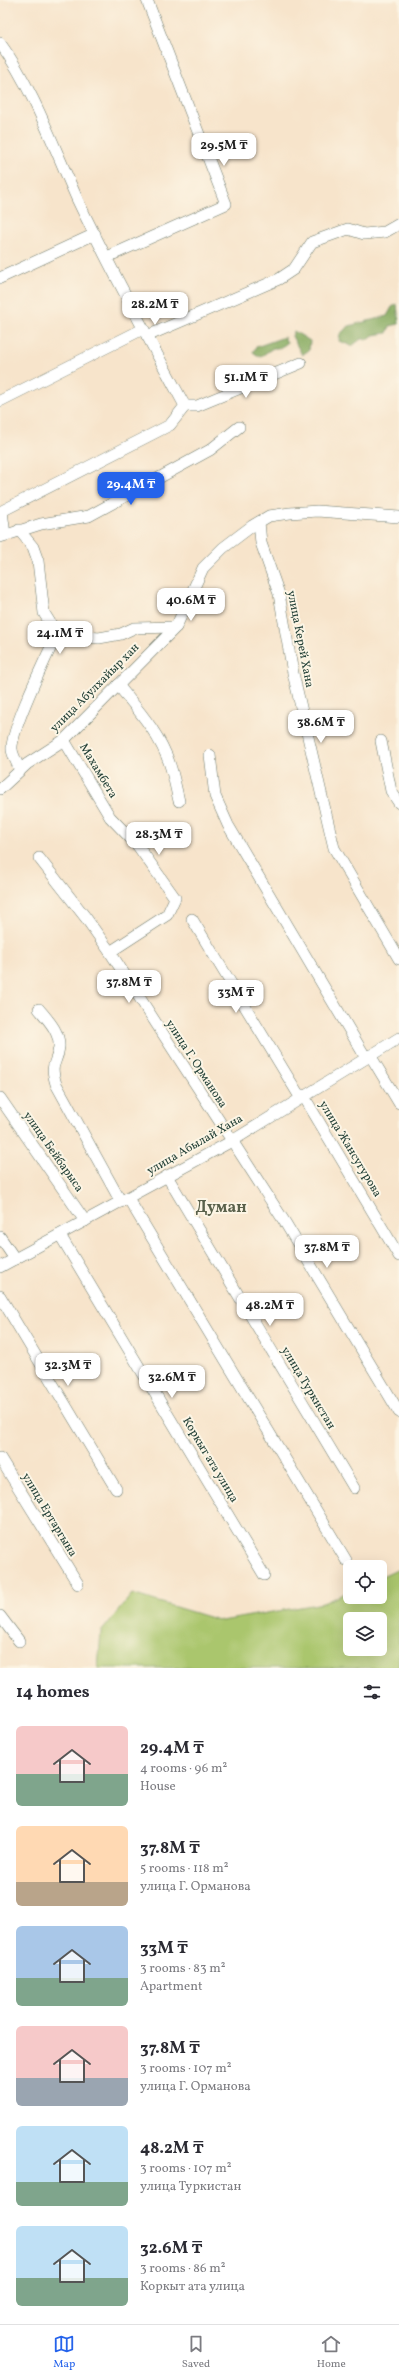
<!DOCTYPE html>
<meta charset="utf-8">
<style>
body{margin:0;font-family:Vollkorn,serif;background:#f2f2f3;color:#2b2b33;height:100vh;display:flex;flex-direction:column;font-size:15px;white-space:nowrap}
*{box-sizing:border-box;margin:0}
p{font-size:13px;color:#7c7c81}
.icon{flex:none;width:22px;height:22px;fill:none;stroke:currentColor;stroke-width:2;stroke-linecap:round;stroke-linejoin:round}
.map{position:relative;height:1668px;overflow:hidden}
.panel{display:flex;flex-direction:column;background:#fff;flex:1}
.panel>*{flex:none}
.tools{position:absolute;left:343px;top:1560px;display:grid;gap:8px}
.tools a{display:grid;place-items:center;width:44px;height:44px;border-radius:6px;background:#fff;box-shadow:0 4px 16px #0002;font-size:20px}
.price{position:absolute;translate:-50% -34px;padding:0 9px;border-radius:8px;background:#fff;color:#222;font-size:13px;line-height:26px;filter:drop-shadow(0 1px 2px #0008)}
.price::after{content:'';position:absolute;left:50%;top:24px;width:12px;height:9px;margin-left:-6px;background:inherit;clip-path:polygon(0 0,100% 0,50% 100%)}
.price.current{background:#2563eb;color:#fff}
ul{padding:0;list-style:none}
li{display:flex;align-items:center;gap:12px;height:100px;padding:0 16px}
li span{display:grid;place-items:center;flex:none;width:112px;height:80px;border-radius:6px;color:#555}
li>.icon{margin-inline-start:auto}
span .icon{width:48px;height:48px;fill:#fffc;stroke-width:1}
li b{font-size:17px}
h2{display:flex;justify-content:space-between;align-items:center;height:48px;padding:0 16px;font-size:17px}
.tab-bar{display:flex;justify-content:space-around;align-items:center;height:56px;border-top:1px solid #e1e1e2;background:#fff;font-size:11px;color:#7c7c81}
.tab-bar a{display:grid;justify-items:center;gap:2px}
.tab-bar .current{color:#2563eb}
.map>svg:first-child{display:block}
.green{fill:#aac66d;stroke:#648250;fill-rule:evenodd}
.forest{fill:#87ab60;stroke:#53744a}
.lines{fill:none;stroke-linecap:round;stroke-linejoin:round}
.minor-casing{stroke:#6b7769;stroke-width:12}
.minor{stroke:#fff;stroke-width:11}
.labels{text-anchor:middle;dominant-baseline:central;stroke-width:4;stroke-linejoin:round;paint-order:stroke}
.street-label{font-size:12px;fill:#1f3d34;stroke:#fcf5e5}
.district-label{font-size:16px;font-weight:bold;fill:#5a614b;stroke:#fcf5e5}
</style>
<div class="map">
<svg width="399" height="1668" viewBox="0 0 399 1668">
<rect width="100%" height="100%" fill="#fcf5e5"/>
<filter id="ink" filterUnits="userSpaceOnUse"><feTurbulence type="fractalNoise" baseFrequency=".025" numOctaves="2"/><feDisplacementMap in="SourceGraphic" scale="8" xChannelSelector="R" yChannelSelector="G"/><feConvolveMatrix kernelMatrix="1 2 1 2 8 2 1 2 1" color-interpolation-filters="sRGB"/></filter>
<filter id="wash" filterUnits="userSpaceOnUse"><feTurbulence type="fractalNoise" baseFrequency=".012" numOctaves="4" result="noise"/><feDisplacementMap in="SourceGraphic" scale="16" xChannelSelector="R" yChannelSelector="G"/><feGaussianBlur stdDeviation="0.9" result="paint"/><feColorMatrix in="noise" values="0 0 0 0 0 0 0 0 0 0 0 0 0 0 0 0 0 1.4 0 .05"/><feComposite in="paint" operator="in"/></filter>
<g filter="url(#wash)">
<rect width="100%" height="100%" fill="#f7e4cb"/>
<path class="green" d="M 399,1569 L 399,1668 L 98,1668 L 101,1632 L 132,1594 L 222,1621 L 323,1603 L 350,1591 L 350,1597 L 380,1597 L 380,1578 ZM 350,1619 L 380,1619 L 380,1649 L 350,1649 Z"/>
<g class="forest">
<polygon points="397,304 399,324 390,326 387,333 373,335 370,339 361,339 352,346 339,341 340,334 349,326 387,316 392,307"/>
<polygon points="294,331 310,341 309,350 302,355 292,336"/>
<polygon points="284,337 287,343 280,348 273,348 260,357 253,352 256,347"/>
</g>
</g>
<g filter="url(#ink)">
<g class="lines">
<g class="minor-casing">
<g id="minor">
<path d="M 0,43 C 33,88 55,150 78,201 C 111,270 148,338 185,406 L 170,425 L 2,511 L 5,535"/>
<polyline points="107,257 226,204 147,0"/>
<polyline points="0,278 95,234"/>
<polyline points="147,336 279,279 294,269 312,242 348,229 364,234 385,232 399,224"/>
<polyline points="0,401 143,329"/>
<polyline points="185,406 197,406 301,363"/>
<polyline points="259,522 261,543 279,594 293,673 334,848 399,959"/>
<polyline points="19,530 33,547 38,561 44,613 57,634"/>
<polyline points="0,537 41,524 89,516 210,450 239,427"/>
<path d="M 118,685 C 138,710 160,734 170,765 C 174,777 176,789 179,801"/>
<polyline points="64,740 110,817 138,846 175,898 167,915 110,952"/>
<polyline points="381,741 391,791 399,803"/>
<polyline points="210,755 215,796 228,825 366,1058"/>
<path d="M 20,770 C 18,765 13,756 12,750 C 10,730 47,656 57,634 L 99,638 L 121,634 L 134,628 L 176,627"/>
<polyline points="0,789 27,764 64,740 176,627 203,568 223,548 252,526 269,516 290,513 317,511 399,517"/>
<polyline points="39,858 86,918 110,952 286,1224 399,1412"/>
<polyline points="192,919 300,1097"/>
<path d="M 39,1009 C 48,1020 60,1032 59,1047 C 57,1066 49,1061 56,1084 L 121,1202"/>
<polyline points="370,1055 399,1103"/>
<polyline points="303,1095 399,1256"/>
<polyline points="0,1098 85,1221"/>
<polyline points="167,1176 354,1488"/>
<polyline points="128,1198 346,1560"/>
<polyline points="60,1235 264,1575"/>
<polyline points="0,1237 15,1259"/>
<polyline points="0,1267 232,1141 399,1038"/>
<polyline points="0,1296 116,1489"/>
<polyline points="0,1458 78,1584"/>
<polyline points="0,1616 19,1641"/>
</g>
</g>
<use href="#minor" class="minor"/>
</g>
</g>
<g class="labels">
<g class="street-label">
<text transform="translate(300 639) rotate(79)">улица Керей Хана</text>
<text transform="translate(95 688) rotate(-45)">улица Абулхайыр хан</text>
<text transform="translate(98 771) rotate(59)">Махамбета</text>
<text transform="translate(196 1064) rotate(57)">улица Г. Орманова</text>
<text transform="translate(195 1145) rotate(-30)">улица Абылай Хана</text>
<text transform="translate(350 1149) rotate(59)">улица Жансугурова</text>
<text transform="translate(53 1152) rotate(55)">улица Бейбарыса</text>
<text transform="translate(308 1388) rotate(59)">улица Туркистан</text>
<text transform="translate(210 1460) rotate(59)">Коркыт ата улица</text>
<text transform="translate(49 1515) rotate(59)">улица Ертаргына</text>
</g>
<g class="district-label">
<text x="221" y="1208">Думан</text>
</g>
</g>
</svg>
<div class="tools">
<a><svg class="icon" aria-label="locate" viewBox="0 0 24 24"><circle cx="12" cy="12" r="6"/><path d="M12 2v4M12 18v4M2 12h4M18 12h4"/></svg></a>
<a><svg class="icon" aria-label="layers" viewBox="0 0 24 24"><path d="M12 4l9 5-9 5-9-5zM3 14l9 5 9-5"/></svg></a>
</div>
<b class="price" style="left:224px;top:167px">29.5M ₸</b>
<b class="price" style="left:155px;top:326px">28.2M ₸</b>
<b class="price" style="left:246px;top:399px">51.1M ₸</b>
<b class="price current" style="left:131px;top:506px">29.4M ₸</b>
<b class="price" style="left:191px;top:622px">40.6M ₸</b>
<b class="price" style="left:60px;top:655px">24.1M ₸</b>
<b class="price" style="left:321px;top:744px">38.6M ₸</b>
<b class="price" style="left:159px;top:856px">28.3M ₸</b>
<b class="price" style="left:129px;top:1004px">37.8M ₸</b>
<b class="price" style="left:236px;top:1014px">33M ₸</b>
<b class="price" style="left:327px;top:1269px">37.8M ₸</b>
<b class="price" style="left:270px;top:1327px">48.2M ₸</b>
<b class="price" style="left:68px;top:1387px">32.3M ₸</b>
<b class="price" style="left:172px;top:1399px">32.6M ₸</b>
</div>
<section class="panel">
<h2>14 homes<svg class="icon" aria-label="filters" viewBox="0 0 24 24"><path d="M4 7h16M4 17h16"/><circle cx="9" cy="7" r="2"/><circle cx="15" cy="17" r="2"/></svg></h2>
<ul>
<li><span style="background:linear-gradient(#f6c9c9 60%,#7fa58c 0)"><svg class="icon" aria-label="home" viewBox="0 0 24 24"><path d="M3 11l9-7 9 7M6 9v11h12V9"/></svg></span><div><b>29.4M ₸</b><p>4 rooms · 96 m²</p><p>House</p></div></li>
<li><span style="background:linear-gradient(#ffd9b3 70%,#b9a48a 0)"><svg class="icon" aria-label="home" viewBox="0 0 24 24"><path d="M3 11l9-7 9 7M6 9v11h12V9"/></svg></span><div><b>37.8M ₸</b><p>5 rooms · 118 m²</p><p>улица Г. Орманова</p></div></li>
<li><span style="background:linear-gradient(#a9c7e8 65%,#7fa58c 0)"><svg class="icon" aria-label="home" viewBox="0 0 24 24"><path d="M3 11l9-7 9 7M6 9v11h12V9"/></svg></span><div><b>33M ₸</b><p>3 rooms · 83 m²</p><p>Apartment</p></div></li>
<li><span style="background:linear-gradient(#f6c9c9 65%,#9aa5b1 0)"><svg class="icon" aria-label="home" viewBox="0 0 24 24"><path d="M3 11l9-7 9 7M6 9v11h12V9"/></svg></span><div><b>37.8M ₸</b><p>3 rooms · 107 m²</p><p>улица Г. Орманова</p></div></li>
<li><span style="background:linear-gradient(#bfe0f5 70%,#7fa58c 0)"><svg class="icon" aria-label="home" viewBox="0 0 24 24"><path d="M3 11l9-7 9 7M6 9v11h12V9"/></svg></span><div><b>48.2M ₸</b><p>3 rooms · 107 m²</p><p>улица Туркистан</p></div></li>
<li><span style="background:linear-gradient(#bfe0f5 65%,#7fa58c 0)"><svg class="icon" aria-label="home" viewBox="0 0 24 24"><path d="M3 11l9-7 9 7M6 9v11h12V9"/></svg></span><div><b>32.6M ₸</b><p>3 rooms · 86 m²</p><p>Коркыт ата улица</p></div></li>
</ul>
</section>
<nav class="tab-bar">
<a class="current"><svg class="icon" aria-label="map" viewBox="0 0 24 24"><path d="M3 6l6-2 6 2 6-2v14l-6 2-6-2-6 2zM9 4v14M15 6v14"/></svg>Map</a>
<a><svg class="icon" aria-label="saved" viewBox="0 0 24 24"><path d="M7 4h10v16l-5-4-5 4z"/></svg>Saved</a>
<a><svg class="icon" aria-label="home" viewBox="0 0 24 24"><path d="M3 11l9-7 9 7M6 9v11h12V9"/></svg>Home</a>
</nav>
